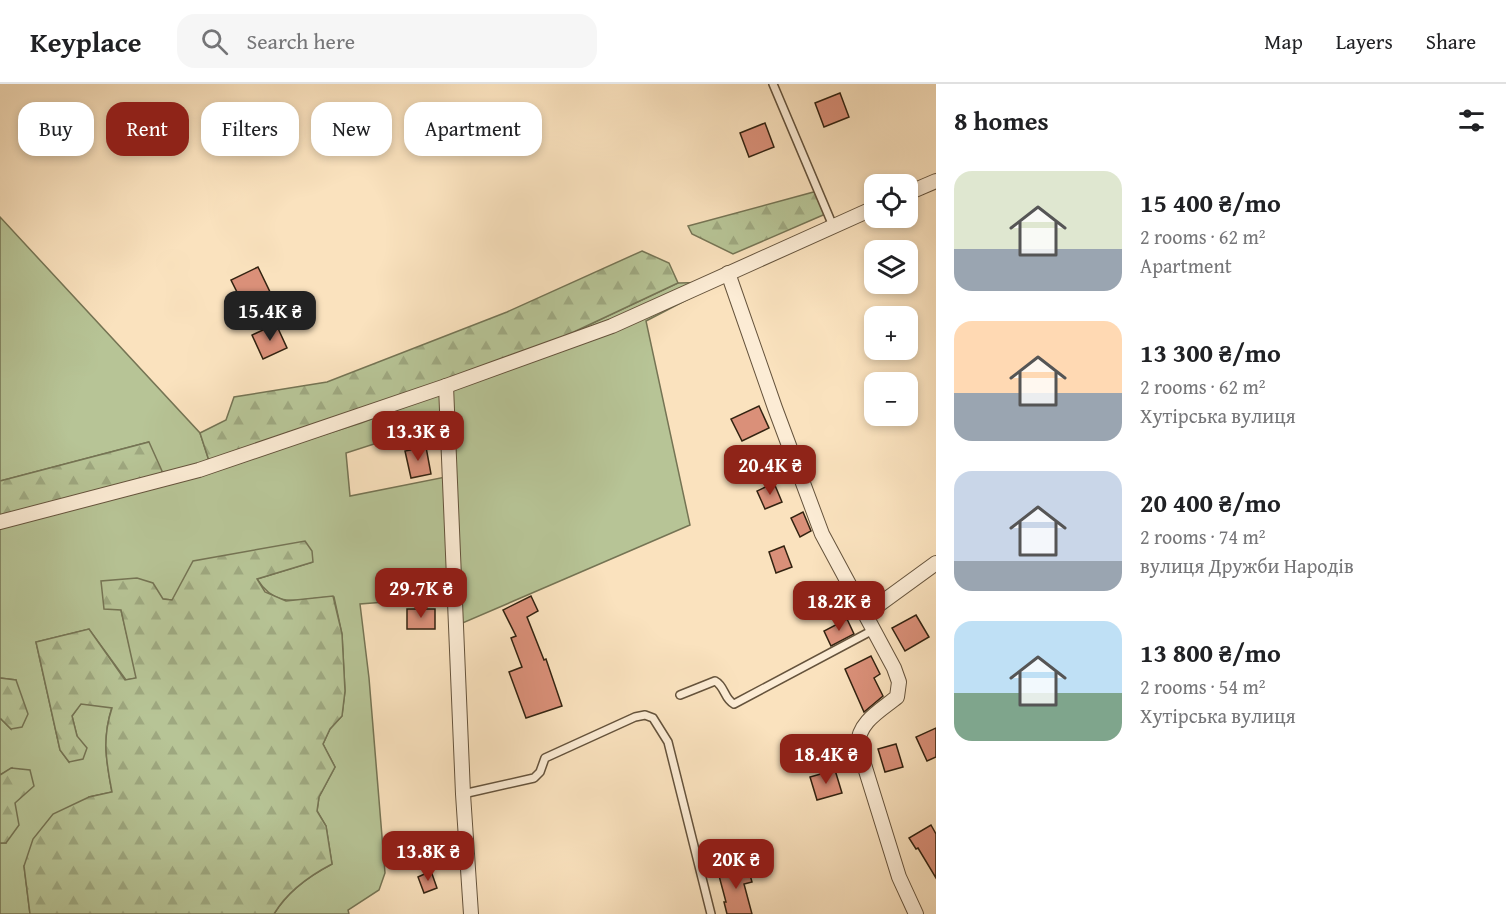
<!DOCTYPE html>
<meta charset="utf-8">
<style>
body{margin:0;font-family:"Gentium Book Plus",serif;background:#f6f6f6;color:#202124;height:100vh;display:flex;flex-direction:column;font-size:22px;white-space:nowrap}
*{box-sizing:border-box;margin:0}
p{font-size:20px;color:#757577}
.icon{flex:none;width:33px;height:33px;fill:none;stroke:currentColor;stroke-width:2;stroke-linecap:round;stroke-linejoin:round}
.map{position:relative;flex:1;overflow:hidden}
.details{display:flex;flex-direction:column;background:#fff;width:570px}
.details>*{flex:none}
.banner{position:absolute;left:18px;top:18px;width:570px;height:54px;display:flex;gap:12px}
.fabs{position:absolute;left:864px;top:90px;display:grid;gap:12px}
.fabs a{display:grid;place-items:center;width:54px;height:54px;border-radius:12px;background:#fff;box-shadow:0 3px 9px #0003;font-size:30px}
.price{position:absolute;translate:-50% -51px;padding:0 14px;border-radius:12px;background:#8f2418;color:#fff;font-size:20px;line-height:39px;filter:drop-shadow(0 2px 3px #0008)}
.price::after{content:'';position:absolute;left:50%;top:36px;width:18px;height:14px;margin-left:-9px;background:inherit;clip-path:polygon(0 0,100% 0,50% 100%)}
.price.on{background:#222;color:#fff}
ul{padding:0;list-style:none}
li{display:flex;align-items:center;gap:18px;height:150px;padding:0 18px}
li span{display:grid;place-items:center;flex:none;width:168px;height:120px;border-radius:18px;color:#555}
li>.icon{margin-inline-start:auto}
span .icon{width:72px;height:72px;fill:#fffc;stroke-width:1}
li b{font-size:26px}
h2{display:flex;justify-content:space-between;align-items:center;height:72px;padding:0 18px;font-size:26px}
.tag{padding:0 21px;border-radius:18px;background:#fff;box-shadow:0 3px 9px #0003;font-size:21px;line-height:54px}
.tag.on{background:#8f2418;color:#fff}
header{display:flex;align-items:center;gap:36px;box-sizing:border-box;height:84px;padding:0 30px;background:#fff;border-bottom:2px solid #e0e0e0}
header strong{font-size:28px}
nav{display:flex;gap:33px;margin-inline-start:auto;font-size:21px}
.search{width:420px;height:54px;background:#f6f6f6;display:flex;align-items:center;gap:15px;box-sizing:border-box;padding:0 21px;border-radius:18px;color:#757577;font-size:22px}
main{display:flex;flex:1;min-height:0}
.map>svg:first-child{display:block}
.grass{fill:#b7c496;stroke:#757454;stroke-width:1.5;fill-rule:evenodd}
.forest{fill:url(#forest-firs);stroke:#757454;stroke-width:1.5}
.building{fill:#da9079;stroke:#332311;stroke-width:1.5}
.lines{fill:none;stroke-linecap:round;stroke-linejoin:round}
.service-casing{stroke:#65533c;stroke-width:10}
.minor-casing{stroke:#65533c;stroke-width:16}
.service{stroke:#fcecd5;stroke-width:7}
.minor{stroke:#fcecd5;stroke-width:14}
</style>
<header>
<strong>Keyplace</strong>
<div class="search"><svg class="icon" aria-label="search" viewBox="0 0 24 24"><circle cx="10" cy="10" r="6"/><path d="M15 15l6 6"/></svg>Search here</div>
<nav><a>Map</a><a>Layers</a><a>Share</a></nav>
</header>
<main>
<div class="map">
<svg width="936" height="830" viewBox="0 0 936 830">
<defs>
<pattern id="forest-firs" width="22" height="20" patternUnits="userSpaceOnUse" patternTransform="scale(1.5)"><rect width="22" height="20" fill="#b7c496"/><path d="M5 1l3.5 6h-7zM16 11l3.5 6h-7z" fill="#9ea880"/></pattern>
</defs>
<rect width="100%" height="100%" fill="#fae2be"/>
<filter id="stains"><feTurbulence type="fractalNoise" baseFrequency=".00333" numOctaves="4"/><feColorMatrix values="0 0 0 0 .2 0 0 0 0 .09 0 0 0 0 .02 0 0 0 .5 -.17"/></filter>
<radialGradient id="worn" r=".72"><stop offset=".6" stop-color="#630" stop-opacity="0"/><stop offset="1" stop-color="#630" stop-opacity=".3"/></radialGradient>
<path class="grass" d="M 0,133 L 200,349 L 212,386 L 461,301 L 678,199 L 721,198 L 646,237 L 690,441 L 451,544 L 449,513 L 360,520 L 369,594 L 385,789 L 379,806 L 348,826 L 349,830 L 274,830 C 287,808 309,792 332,780 L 326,742 L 317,727 L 319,713 L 335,683 L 323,660 L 330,645 L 342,632 L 345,607 L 342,550 L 334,513 C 301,513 278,528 257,495 L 313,478 L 172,516 L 163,515 L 121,526 L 137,594 L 126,596 L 89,545 L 36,558 L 60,666 L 69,678 L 77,652 L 72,632 L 81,619 L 112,623 C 102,654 106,677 112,708 L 89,713 L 24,782 L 30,830 L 0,830 L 0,759 L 6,759 L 15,719 L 12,684 L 0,691 L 0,634 L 11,645 L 16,596 L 0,594 L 0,443 L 149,358 L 0,397 ZM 439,339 L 446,374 L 446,393 L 350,412 L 346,369 Z"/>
<g class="forest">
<polygon points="821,106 830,128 733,170 692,150 688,142"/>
<polygon points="642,167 669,179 678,199 461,301 361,339 212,386 200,349 226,336 234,313 327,298 507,228"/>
<polygon points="149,358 162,387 156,403 0,443 0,397"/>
<path d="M 305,457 L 312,467 L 313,478 L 257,495 L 265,508 L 286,517 L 333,512 L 342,550 L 345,607 L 342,632 L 330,645 L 323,660 L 335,683 L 319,713 L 317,727 L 326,742 L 332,780 C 309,792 287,808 274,830 L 30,830 L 24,782 L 33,755 L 53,730 L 89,713 L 112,708 C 106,677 102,654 112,624 L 81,620 L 72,632 L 77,652 L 87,664 L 83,675 L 69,678 L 60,666 L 36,558 L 89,545 L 125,596 L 136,594 L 121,526 L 104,525 L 101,497 L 137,494 L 153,499 L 163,515 L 172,516 L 193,477 Z"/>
<polygon points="0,594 16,596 28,630 22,643 11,645 0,634"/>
<polygon points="11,684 30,686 34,702 15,719 19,741 6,759 0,759 0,691"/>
</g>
<g class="building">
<polygon points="840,9 849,33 824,43 815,19"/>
<polygon points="765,39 774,63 749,73 740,49"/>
<polygon points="258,183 271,210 244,222 231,196"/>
<polygon points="276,240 287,264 263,275 252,251"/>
<polygon points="759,322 769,344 742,357 731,335"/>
<polygon points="426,363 431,390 411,394 405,367"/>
<polygon points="774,399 782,418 765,425 757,407"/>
<polygon points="803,428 811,447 800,453 791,434"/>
<polygon points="784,462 792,483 776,489 769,468"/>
<polygon points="531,512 538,527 527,533 544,576 546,575 562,622 526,634 509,588 522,583 511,554 516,552 503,526"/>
<rect x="407" y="525" width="28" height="20"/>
<polygon points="916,531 929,553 905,567 892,544"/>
<polygon points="847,535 854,550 831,562 824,547"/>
<polygon points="871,572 880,590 874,594 883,612 864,628 845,585"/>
<polygon points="936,644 936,673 927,677 916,653"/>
<polygon points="896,660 903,683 885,688 878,665"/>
<polygon points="835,686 842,709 817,716 810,693"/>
<polygon points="931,741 936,750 936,794 918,764 916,765 909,754"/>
<polygon points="747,780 752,798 744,800 752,830 727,830 724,818 726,818 718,788"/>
<polygon points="431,787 437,804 424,809 418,793"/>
</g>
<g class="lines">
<g class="service-casing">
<g id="service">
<polyline points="773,0 833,142"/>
<path d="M 680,611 L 715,597 C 725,602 724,615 734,620 L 875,545"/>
<polyline points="463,710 534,694 540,688 545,674 635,633 645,631 653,634 668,658 711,830"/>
</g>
</g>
<g class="minor-casing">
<g id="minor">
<polyline points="908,109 936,97"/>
<path d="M 728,189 L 775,324 L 822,450 L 894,584 L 899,598 L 897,613 C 881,626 858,638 858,661 L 899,793 L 916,830"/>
<polyline points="446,302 463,710 471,830"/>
<polyline points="0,438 199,386 446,302 612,242 874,124"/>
<polyline points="866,530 936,479"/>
</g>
</g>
<use href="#service" class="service"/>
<use href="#minor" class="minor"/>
</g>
<rect width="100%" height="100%" filter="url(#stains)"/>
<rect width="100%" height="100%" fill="url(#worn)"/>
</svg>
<div class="fabs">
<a><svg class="icon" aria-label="locate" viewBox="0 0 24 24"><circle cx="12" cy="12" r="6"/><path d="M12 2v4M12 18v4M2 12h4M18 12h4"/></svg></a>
<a><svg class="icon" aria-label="layers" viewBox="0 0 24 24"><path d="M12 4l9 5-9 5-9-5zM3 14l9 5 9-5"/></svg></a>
<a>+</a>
<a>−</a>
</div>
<b class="price on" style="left:270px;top:258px">15.4K ₴</b>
<b class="price" style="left:418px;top:378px">13.3K ₴</b>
<b class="price" style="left:770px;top:412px">20.4K ₴</b>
<b class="price" style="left:421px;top:535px">29.7K ₴</b>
<b class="price" style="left:839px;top:548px">18.2K ₴</b>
<b class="price" style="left:826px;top:701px">18.4K ₴</b>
<b class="price" style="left:428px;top:798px">13.8K ₴</b>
<b class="price" style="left:736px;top:806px">20K ₴</b>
<div class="banner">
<a class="tag">Buy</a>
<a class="tag on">Rent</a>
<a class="tag">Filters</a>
<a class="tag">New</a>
<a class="tag">Apartment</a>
</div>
</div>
<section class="details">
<h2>8 homes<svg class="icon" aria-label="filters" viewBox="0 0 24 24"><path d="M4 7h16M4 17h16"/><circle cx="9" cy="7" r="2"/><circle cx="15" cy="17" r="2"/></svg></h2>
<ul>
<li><span style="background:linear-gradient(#dfe7d0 65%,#9aa5b1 0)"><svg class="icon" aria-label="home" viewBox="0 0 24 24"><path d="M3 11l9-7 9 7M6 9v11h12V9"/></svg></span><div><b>15 400 ₴/mo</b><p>2 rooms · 62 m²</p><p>Apartment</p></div></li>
<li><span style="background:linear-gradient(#ffd9b3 60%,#9aa5b1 0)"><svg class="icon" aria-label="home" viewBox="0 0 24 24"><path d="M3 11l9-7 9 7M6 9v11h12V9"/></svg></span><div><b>13 300 ₴/mo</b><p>2 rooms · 62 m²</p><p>Хутірська вулиця</p></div></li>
<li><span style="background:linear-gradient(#c9d6e8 75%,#9aa5b1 0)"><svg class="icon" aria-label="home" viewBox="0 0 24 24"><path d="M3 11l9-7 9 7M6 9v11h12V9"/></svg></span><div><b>20 400 ₴/mo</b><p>2 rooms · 74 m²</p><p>вулиця Дружби Народів</p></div></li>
<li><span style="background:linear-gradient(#bfe0f5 60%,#7fa58c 0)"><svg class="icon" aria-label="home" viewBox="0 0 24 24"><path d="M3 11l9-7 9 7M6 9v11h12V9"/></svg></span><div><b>13 800 ₴/mo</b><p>2 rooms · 54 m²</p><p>Хутірська вулиця</p></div></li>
</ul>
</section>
</main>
